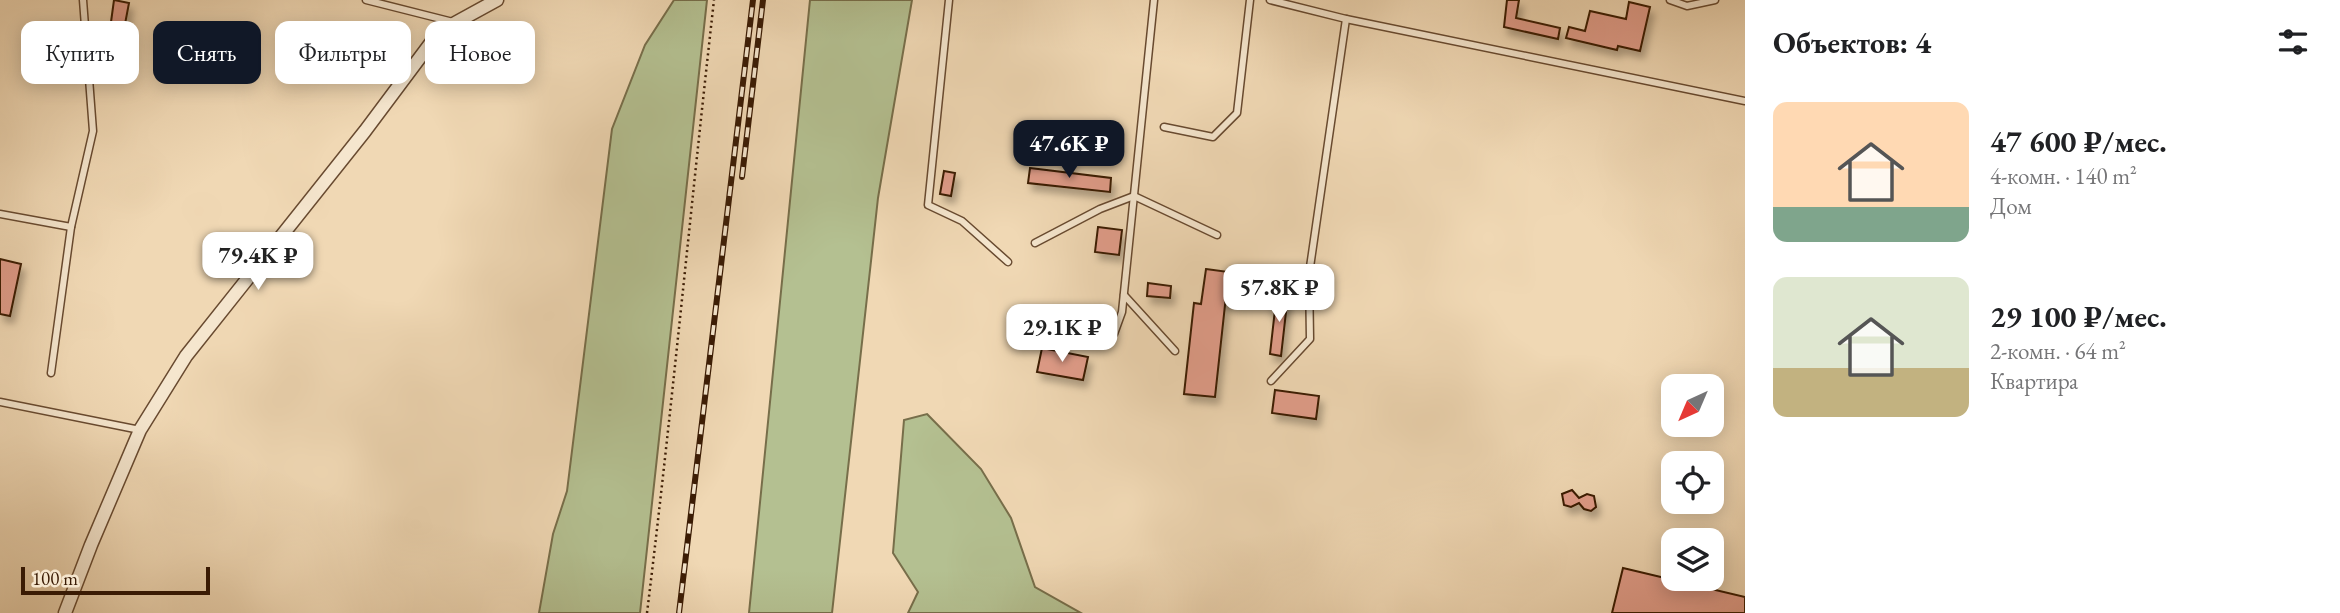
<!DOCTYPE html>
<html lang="ru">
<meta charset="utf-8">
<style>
body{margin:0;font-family:"EB Garamond",serif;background:#f2f2f2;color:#202124;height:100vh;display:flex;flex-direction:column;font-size:26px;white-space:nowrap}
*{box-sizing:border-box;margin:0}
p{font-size:23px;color:#757577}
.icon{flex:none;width:38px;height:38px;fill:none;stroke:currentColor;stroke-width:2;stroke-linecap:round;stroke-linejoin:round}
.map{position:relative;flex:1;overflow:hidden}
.details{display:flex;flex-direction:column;background:#fff;width:595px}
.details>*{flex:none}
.hud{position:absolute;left:21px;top:21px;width:665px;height:63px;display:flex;gap:14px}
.needle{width:46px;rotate:224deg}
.buttons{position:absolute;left:1661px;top:374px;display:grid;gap:14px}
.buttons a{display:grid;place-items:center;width:63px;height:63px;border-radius:14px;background:#fff;box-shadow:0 4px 18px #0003;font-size:35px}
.scale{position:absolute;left:21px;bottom:18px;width:189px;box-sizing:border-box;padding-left:7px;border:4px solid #3a1b04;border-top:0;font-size:19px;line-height:24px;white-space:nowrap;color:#3a1b04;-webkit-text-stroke:5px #f5e6ce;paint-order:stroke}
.price{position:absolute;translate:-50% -60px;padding:0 16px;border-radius:14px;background:#fff;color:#222;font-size:23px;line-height:46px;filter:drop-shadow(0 2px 4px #0008)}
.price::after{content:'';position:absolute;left:50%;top:42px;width:21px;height:16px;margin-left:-10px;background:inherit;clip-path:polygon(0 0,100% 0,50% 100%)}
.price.selected{background:#111827;color:#fff}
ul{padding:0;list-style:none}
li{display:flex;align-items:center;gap:21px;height:175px;padding:0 28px}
li span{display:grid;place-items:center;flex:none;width:196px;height:140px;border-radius:14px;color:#555}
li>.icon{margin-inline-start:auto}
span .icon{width:84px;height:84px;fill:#fffc;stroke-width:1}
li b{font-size:30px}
h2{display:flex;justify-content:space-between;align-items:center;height:84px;padding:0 28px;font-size:30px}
.pill{padding:0 24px;border-radius:14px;background:#fff;box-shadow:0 4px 18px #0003;font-size:24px;line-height:63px}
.pill.selected{background:#111827;color:#fff}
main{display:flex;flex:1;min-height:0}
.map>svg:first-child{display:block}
.green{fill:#b4c091;stroke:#776e4a;stroke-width:2}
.building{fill:#e19d8a;stroke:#3a1b04;stroke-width:2;filter:url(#shadow)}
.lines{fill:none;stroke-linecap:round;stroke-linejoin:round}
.lane-casing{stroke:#684a30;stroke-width:9}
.street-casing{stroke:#684a30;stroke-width:15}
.path{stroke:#3a1b04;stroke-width:2.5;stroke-dasharray:2 3.5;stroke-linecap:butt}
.lane{stroke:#f5e6ce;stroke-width:6}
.street{stroke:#f5e6ce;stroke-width:12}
.rail-casing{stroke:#3a1b04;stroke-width:6}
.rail{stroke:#f5e6ce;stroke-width:3.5;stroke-dasharray:10;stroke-linecap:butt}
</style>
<main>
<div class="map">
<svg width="1745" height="613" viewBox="0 0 1745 613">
<defs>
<filter id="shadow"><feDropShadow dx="4" dy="7" stdDeviation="3.5" flood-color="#0004"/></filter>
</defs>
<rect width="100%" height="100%" fill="#f0d8b4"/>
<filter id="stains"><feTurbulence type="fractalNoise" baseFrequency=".00286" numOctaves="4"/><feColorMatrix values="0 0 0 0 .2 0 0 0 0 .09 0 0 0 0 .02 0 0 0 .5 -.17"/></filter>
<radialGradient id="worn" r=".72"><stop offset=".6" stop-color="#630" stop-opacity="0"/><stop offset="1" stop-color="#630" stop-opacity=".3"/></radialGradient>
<g class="green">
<polygon points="674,0 707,0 640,613 539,613 553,534 567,491 612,129 645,45"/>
<polygon points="810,0 912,0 878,198 832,613 749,613"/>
<polygon points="927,414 981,469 1011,518 1035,587 1081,613 908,613 918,592 893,553 904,420"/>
</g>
<g class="building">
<polygon points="114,0 129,3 125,24 111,22"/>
<polygon points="1507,0 1519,0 1516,18 1560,28 1558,39 1504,27"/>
<polygon points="1629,2 1650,7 1640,51 1618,46 1617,50 1566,38 1569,27 1585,31 1590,11 1626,19"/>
<polygon points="1030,168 1111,178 1110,192 1028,183"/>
<polygon points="944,171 955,173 951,196 940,194"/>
<polygon points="1098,227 1122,230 1119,255 1095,252"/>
<polygon points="0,259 21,264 10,316 0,314"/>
<polygon points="1206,269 1236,273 1233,297 1226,296 1215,397 1184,394 1194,303 1201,304"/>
<polygon points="1148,283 1171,286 1170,298 1147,296"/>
<polygon points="1277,292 1288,294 1281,356 1270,354"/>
<polygon points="1042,348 1088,357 1083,380 1037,372"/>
<polygon points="1275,390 1319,396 1316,419 1272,413"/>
<polygon points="1572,490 1579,498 1587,494 1594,496 1596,507 1591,511 1584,509 1579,503 1571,507 1564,505 1562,494"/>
<polygon points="1623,568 1745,597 1745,613 1612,613"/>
</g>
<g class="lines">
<g class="lane-casing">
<g id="lane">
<polyline points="366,0 453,22"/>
<polyline points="949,0 928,205 962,221 1008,262"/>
<polyline points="1270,0 1346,19 1745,101"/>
<polyline points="1670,0 1687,6 1715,0"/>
<polyline points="1164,127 1213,137 1237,113 1250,0"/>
<polyline points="0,214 71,227"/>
<polyline points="1035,243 1100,209 1134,196 1217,235"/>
<polyline points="1124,295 1175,351"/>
<polyline points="1051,332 1093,339 1114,334 1122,312 1154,0"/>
<polyline points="51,373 71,227 93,131 83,0"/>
<polyline points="1271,381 1310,339 1309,274 1346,19"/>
<polyline points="0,402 140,430"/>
</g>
</g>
<g class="street-casing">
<polyline id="street" points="65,613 91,545 140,430 186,356 365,131 436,36 455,23 497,0"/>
</g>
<path class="path" d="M 647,613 C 672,409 691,204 714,0"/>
<use href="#lane" class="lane"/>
<use href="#street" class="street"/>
<g class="rail-casing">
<g id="rail">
<polyline points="742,177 763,0"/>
<polyline points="679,613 753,0"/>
</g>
</g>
<use href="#rail" class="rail"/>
</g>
<rect width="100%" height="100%" filter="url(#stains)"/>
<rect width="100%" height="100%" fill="url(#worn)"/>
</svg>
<div class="buttons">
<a><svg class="needle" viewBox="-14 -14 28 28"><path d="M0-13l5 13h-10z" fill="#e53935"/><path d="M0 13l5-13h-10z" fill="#757577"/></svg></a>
<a><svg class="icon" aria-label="locate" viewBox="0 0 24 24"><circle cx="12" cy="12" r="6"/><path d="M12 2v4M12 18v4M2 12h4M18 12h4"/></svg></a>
<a><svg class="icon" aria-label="layers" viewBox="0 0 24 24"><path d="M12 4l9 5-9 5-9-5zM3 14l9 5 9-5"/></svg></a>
</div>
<div class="scale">100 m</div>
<b class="price selected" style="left:1069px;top:180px">47.6K ₽</b>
<b class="price" style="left:258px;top:292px">79.4K ₽</b>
<b class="price" style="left:1279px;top:324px">57.8K ₽</b>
<b class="price" style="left:1062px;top:364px">29.1K ₽</b>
<div class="hud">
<a class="pill">Купить</a>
<a class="pill selected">Снять</a>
<a class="pill">Фильтры</a>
<a class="pill">Новое</a>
</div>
</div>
<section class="details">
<h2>Объектов: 4<svg class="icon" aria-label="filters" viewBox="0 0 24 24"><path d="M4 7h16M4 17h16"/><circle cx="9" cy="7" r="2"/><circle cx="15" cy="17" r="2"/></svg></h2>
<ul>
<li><span style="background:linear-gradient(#ffd9b3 75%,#7fa58c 0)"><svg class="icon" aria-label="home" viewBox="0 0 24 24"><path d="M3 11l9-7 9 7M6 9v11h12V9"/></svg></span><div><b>47 600 ₽/мес.</b><p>4-комн. · 140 m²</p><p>Дом</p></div></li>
<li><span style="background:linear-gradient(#dfe7d0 65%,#c2b280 0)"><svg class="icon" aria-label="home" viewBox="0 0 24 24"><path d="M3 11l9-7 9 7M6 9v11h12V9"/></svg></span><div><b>29 100 ₽/мес.</b><p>2-комн. · 64 m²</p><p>Квартира</p></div></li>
</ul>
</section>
</main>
